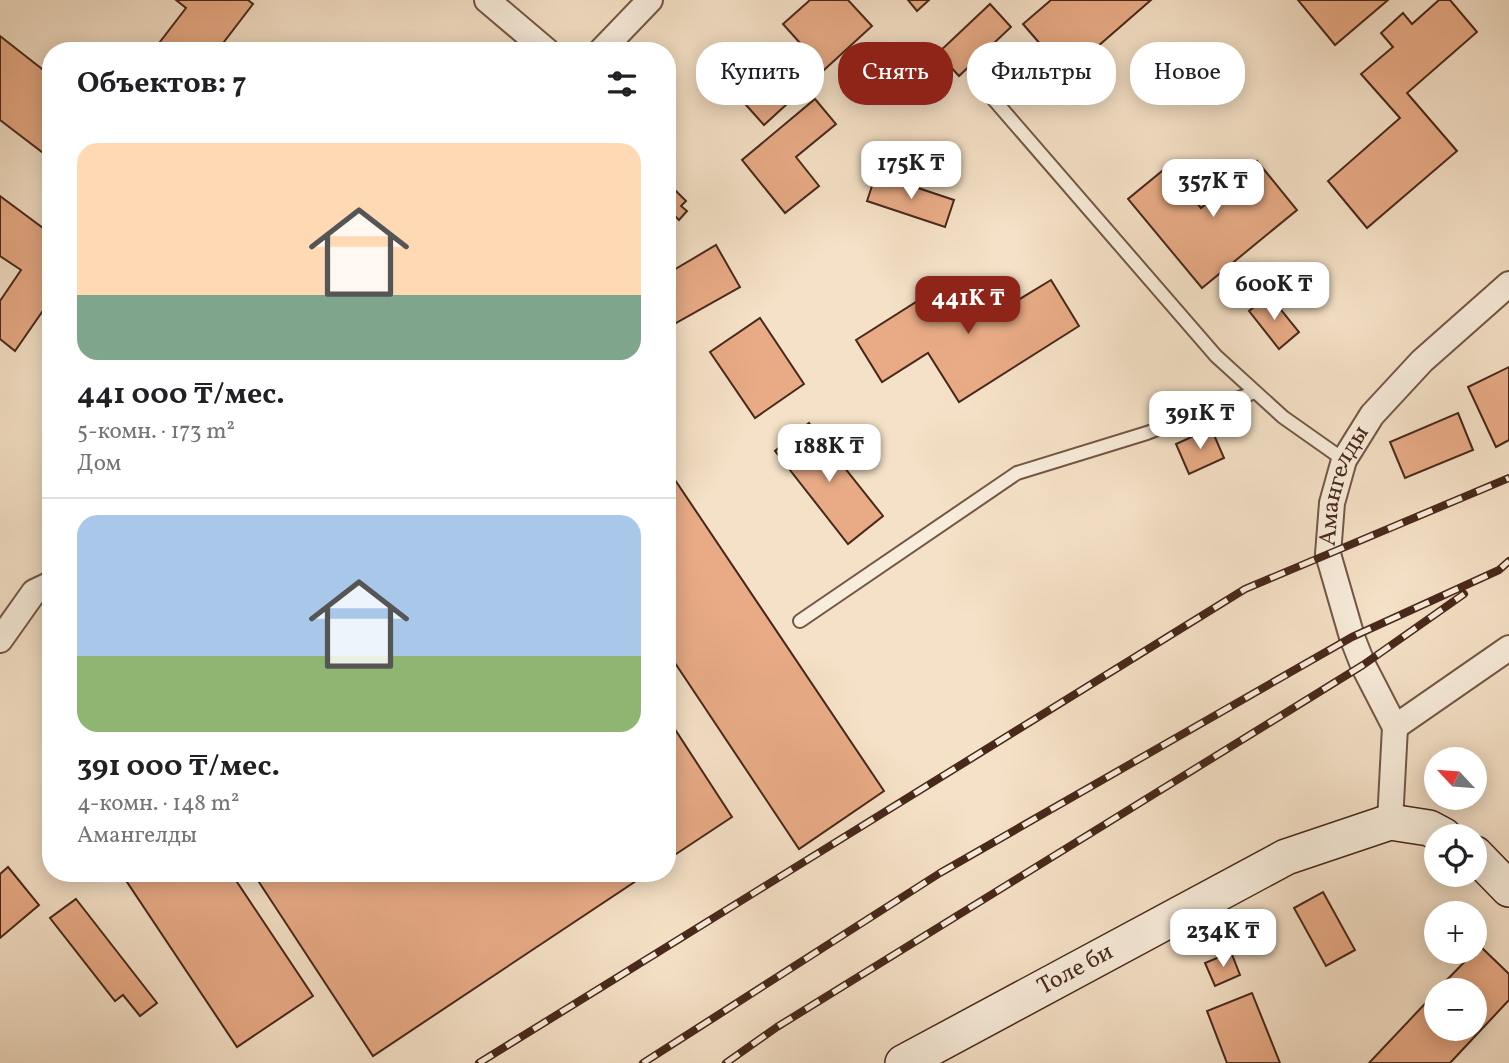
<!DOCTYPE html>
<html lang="ru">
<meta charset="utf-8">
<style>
body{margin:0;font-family:Vollkorn,serif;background:#f6f6f6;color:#202124;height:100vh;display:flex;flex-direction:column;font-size:26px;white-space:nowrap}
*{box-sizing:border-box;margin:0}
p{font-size:23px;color:#757577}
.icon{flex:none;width:38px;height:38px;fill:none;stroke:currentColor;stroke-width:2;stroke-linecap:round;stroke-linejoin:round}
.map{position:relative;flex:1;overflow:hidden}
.drawer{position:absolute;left:42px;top:42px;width:634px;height:840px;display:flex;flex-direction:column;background:#fff;border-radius:28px;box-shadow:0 4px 18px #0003}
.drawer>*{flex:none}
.guide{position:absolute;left:696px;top:42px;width:665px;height:63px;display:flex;gap:14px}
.needle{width:46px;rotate:296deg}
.fabs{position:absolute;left:1424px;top:747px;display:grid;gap:14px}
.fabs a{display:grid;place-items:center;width:63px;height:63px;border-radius:50%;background:#fff;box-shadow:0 4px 18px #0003;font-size:35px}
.price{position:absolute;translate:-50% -60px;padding:0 16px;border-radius:14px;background:#fff;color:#222;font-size:23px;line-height:46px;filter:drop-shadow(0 2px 4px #0008)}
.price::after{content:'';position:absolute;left:50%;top:42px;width:21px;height:16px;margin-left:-10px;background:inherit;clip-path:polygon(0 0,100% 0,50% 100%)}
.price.selected{background:#8f2418;color:#fff}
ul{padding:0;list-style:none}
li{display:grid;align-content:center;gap:14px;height:371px;padding:0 35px}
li+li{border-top:2px solid #e0e0e0}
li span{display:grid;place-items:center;height:217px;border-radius:21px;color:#555}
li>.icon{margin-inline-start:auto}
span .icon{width:126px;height:126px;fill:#fffc;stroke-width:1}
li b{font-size:30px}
h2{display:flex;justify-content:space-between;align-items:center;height:84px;padding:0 35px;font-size:30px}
.pill{padding:0 24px;border-radius:28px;background:#fff;box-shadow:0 4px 18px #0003;font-size:24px;line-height:63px}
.pill.selected{background:#8f2418;color:#fff}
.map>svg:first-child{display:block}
.building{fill:#e8ab86;stroke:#48281a;stroke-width:2}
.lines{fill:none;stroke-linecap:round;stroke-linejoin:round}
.service-casing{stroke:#735645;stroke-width:16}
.minor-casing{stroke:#735645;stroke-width:28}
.secondary-casing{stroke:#48281a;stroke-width:38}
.service{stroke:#f8ecdb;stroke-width:12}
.minor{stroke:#f8ecdb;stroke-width:24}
.secondary{stroke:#f8ecdb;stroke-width:35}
.rail-casing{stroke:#48281a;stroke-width:8}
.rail{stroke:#f8ecdb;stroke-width:5;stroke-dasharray:16;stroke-linecap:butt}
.labels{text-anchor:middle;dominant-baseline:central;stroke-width:5;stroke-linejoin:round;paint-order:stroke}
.street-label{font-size:24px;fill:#48281a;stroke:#f8ecdb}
</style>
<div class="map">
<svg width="1509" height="1063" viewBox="0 0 1509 1063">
<rect width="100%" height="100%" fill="#f5e1c7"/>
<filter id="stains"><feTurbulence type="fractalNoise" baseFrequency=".00286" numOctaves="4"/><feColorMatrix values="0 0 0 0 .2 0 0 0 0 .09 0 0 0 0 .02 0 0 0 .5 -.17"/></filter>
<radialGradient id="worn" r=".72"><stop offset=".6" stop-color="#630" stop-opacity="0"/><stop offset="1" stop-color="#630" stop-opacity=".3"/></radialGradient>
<g class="building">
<polygon points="176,0 248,0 253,4 217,51 153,51 186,8"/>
<polygon points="810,0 848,0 872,26 764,125 738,96 765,72 756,62 775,44 787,56 800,43 783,24"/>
<polygon points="908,0 929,0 917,11"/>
<polygon points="1051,0 1151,0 1066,74 1023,24"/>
<polygon points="1298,0 1388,0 1335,45"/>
<polygon points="1439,0 1450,0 1477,32 1407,93 1457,151 1367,228 1328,181 1400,118 1361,74 1393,47 1381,33 1403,13 1412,24"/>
<polygon points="990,4 1011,27 959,76 938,53"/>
<polygon points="0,36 51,76 51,159 0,120"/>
<polygon points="815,99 836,124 796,157 819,186 785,213 742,160"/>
<polygon points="1257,161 1297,210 1202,288 1128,199 1167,167 1201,208"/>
<polygon points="876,174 954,200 945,227 867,201"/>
<polygon points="667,182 686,201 681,206 687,211 679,220 667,208"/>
<polygon points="0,196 51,234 51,299 15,351 0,339 0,301 21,270 0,256"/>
<polygon points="716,245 740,287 667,328 667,274"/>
<polygon points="1051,280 1079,326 959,402 928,353 882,382 856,340 946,283 961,308 983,295 995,314"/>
<polygon points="1269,295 1299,332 1279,349 1249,311"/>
<polygon points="760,318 804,384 755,418 710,352"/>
<polygon points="1509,367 1509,440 1496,447 1468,387"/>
<polygon points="1458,413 1473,450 1405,478 1390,442"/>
<polygon points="809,423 883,516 848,544 775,451"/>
<polygon points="1211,428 1224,458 1189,474 1176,444"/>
<polygon points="667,468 884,791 799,849 667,651"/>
<polygon points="667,717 732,817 667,860"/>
<polygon points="8,867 39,905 0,938 0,874"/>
<polygon points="121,873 231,873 313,996 237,1047"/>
<polygon points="253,873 648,873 373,1056"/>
<polygon points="1323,892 1355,950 1326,966 1294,908"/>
<polygon points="76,899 157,1003 140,1016 123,995 115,1001 50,918"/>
<polygon points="1480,946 1509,974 1509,1000 1450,1063 1369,1063 1437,991 1437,1029 1475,1029 1475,990 1437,990"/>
<polygon points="1231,952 1240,975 1215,986 1205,963"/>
<polygon points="1252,993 1280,1063 1227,1063 1207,1011"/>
</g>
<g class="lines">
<g class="service-casing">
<g id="service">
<polyline points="989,94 1216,356 1283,417 1344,460"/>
<polyline points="800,621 1017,473 1147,433 1255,392"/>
</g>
</g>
<g class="minor-casing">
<g id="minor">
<polyline points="487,0 547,51"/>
<polyline points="601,51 650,0"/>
<polyline points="0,640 34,592 51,584"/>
<polyline points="1395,727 1509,648"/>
<path id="s1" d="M 1390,822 L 1395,727 L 1363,665 L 1352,637 L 1328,554 L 1332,503 L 1344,460 L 1372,415 L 1422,361 L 1509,284"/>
</g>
</g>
<g class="secondary-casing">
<g id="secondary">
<polyline points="1475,854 1509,889"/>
<path id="s2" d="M 903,1063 L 1286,857 L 1390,822 L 1429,828 L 1444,836"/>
</g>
</g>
<use href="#service" class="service"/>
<use href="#minor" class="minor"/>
<use href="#secondary" class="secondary"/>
<g class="rail-casing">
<g id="rail">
<polyline points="479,1063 1245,589 1509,478"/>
<polyline points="643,1063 940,873 1352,637 1499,570 1509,561"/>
<polyline points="726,1063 777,1027 1363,665 1464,594"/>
</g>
</g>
<use href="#rail" class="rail"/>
</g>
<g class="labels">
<g class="street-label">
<text stroke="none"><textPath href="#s1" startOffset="352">Амангелды</textPath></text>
<text stroke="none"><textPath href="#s2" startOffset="196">Толе би</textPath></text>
</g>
</g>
<rect width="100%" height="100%" filter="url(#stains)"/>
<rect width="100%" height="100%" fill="url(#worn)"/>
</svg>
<div class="fabs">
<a><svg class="needle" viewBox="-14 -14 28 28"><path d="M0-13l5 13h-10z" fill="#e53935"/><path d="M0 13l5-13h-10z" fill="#757577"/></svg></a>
<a><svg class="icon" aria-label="locate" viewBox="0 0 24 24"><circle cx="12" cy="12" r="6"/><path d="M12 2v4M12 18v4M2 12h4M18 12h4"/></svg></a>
<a>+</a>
<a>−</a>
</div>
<b class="price" style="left:911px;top:201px">175K ₸</b>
<b class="price" style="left:1213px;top:219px">357K ₸</b>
<b class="price" style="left:1274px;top:322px">600K ₸</b>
<b class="price selected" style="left:968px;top:336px">441K ₸</b>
<b class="price" style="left:1200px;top:451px">391K ₸</b>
<b class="price" style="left:829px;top:484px">188K ₸</b>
<b class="price" style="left:1223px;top:969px">234K ₸</b>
<div class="guide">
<a class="pill">Купить</a>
<a class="pill selected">Снять</a>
<a class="pill">Фильтры</a>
<a class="pill">Новое</a>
</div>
<section class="drawer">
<h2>Объектов: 7<svg class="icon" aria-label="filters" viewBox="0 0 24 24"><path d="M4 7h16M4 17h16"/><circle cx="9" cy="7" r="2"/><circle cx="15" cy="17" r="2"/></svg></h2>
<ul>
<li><span style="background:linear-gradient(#ffd9b3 70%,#7fa58c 0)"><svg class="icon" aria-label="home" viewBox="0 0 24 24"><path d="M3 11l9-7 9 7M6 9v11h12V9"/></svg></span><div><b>441 000 ₸/мес.</b><p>5-комн. · 173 m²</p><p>Дом</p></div></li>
<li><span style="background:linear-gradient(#a9c7e8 65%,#8fb573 0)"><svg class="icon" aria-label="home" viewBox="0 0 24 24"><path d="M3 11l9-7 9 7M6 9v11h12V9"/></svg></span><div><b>391 000 ₸/мес.</b><p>4-комн. · 148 m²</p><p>Амангелды</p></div></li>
</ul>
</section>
</div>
